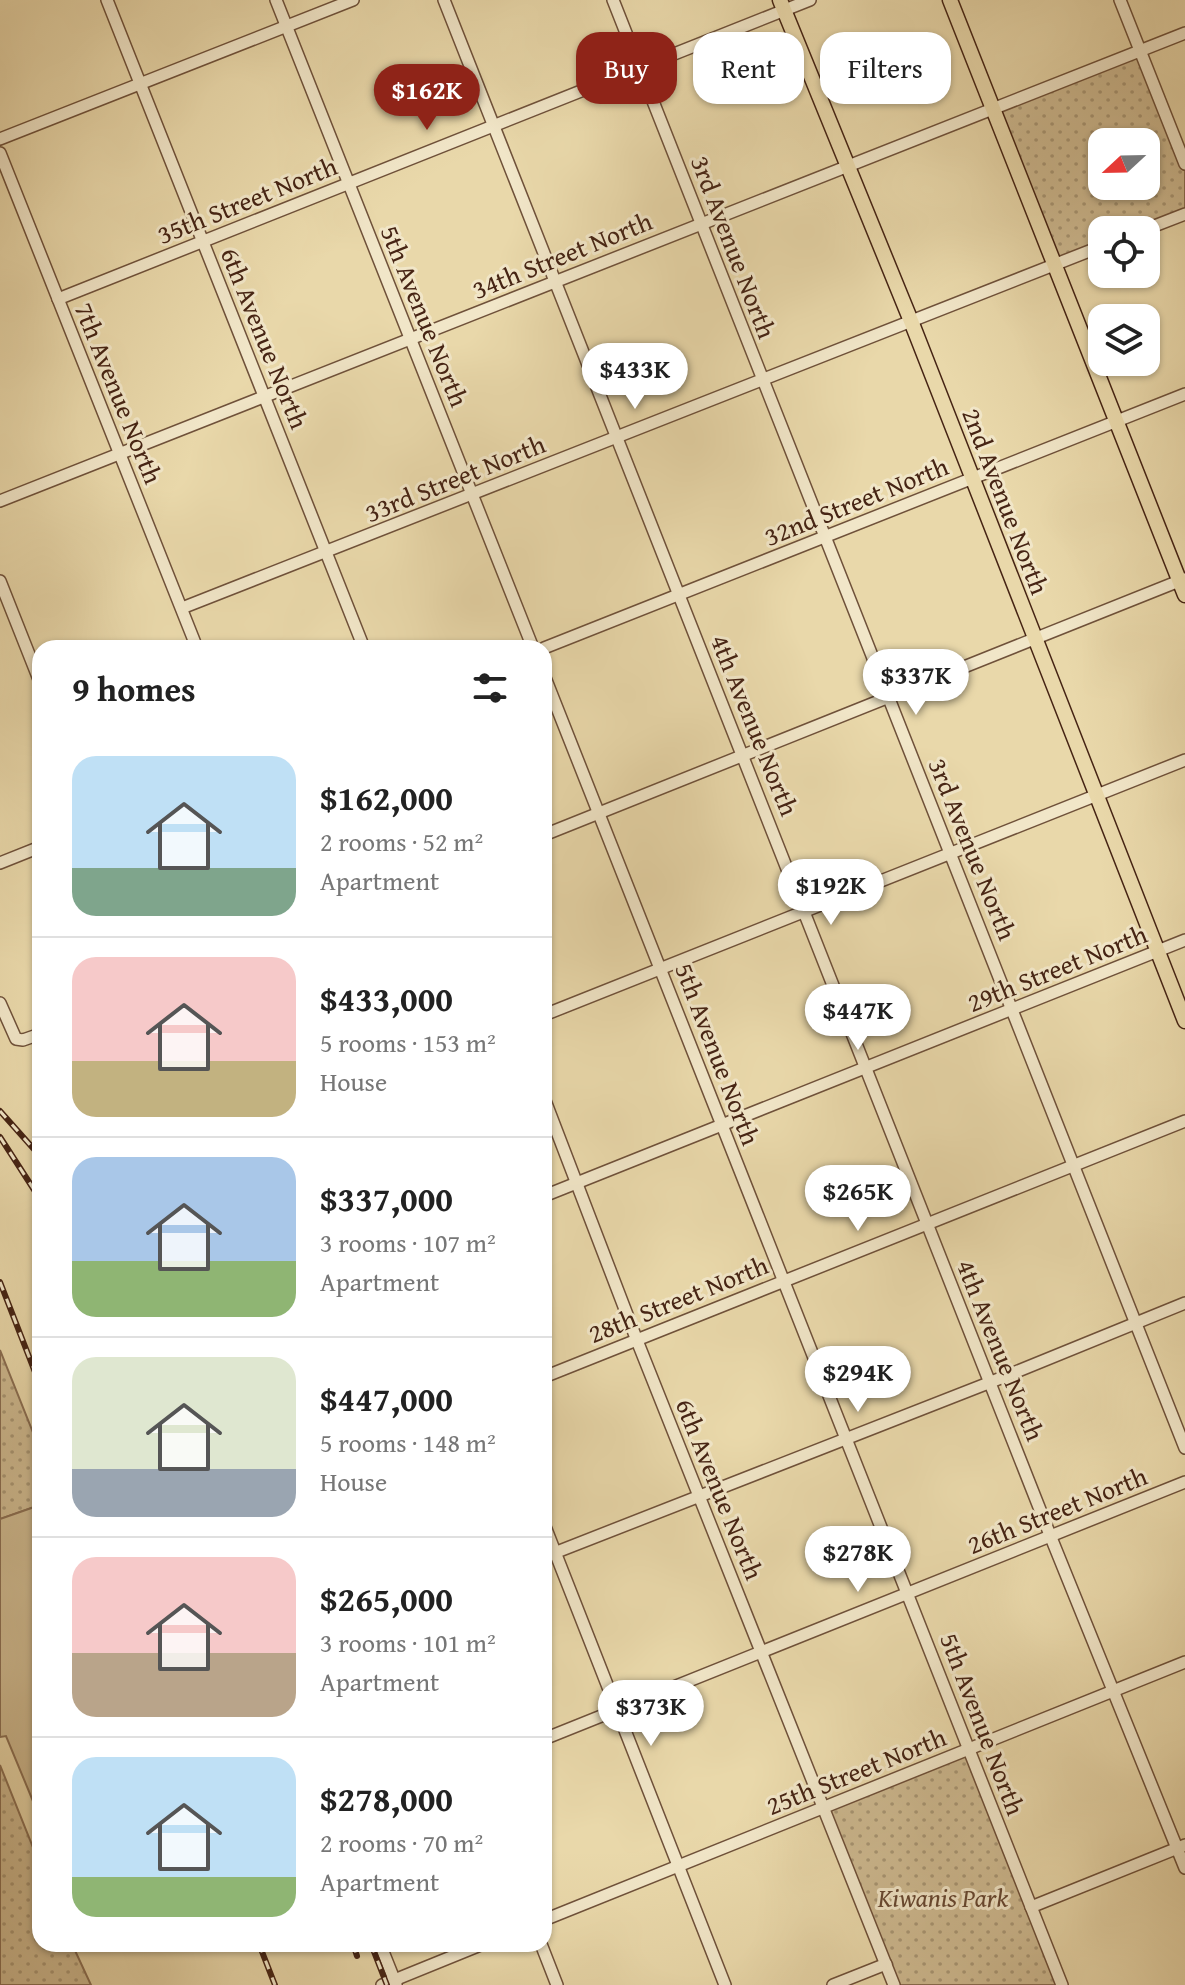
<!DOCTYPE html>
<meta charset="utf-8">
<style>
body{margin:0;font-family:"Gentium Book Plus",serif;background:#f6f6f6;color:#222;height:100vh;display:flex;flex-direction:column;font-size:30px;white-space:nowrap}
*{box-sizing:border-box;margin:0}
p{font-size:26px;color:#767676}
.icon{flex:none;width:44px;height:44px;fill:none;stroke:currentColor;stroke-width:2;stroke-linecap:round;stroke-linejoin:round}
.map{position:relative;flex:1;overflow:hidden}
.sheet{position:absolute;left:32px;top:640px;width:520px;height:1312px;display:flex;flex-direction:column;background:#fff;border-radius:24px;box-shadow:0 2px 6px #0004}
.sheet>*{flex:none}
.banner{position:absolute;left:576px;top:32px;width:488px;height:72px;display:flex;gap:16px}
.needle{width:52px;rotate:248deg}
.buttons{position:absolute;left:1088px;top:128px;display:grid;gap:16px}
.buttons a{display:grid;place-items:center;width:72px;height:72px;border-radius:16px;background:#fff;box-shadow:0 2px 6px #0004;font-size:40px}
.price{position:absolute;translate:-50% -68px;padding:0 18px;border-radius:28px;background:#fff;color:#222;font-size:26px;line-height:52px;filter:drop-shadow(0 2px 4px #0008)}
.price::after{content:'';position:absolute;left:50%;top:48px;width:24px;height:18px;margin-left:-12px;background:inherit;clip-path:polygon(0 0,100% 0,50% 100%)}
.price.on{background:#8f2418;color:#fff}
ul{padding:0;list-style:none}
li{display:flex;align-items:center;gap:24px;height:200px;padding:0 40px}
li+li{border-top:2px solid #e0e0e0}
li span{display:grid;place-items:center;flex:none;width:224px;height:160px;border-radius:24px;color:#555}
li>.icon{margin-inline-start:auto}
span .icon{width:96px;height:96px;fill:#fffc;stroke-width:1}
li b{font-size:34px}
h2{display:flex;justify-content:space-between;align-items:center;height:96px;padding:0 40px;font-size:34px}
.pill{padding:0 28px;border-radius:24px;background:#fff;box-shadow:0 2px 6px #0004;font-size:28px;line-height:72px}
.pill.on{background:#8f2418;color:#fff}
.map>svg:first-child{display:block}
.grass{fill:url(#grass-dots);stroke:#8a6e52;stroke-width:2;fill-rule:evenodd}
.garden{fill:#cdb990;stroke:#8a6e52;stroke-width:2}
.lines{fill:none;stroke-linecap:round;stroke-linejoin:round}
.minor-casing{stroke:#6f513a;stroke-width:14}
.major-casing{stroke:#462414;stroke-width:17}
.minor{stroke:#f1e6c8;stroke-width:11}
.major{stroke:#e9d8aa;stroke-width:14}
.rail-casing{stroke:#462414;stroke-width:6}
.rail{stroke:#f1e6c8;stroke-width:3;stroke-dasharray:9;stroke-linecap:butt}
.labels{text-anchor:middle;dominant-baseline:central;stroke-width:6;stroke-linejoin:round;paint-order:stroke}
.street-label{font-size:26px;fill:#462414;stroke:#f1e6c8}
.park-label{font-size:26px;font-style:italic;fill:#684933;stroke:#f1e6c8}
</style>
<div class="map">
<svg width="1185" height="1985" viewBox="0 0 1185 1985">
<defs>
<pattern id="grass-dots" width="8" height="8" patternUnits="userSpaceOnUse" patternTransform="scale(2)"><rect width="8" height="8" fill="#cdb990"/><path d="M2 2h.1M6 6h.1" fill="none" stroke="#a89674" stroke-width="1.8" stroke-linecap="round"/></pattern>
</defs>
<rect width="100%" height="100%" fill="#e9d8aa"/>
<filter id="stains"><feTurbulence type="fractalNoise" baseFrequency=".0025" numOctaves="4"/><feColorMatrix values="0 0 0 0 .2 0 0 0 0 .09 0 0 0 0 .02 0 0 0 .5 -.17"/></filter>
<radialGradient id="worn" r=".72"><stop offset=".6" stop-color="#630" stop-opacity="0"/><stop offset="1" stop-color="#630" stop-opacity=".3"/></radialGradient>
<g class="grass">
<path d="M 1140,50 L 1185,164 L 1185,214 L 1145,230 L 1102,230 L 1102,247 L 1054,265 L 994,108 ZM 1102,142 L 1146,142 L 1146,186 L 1102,186 Z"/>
<polygon points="0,1350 40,1450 40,1505 0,1519"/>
<polygon points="969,1749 1062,1985 894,1985 823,1808"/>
<polygon points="0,1765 40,1865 40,1944 72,1944 91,1985 0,1985"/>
</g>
<polygon class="garden" points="40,1505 40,1805 35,1806 6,1736 0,1737 0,1519"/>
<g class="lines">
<g class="minor-casing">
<g id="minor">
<polyline points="107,0 364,648"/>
<polyline points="276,0 533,648"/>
<polyline points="444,0 1050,1535 1185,1868"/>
<polyline points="613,0 1185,1448"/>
<polyline points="1120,0 1185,164"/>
<polyline points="0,139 353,0"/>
<polyline points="0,153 197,648"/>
<polyline points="1144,230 1185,214"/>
<polyline points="58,299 810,0"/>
<polyline points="0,501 1185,33"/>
<polyline points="0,581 40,682"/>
<polyline points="182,608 1102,246"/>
<polyline points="544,648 1185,394"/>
<polyline points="544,675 1062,1985"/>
<polyline points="544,835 1184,579"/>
<polyline points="0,863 40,847"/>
<polyline points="0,1003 16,1039 23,1040 40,1034"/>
<polyline points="544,1015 1185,760"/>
<polyline points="544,1098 636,1338 894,1985"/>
<polyline points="544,1196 1185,940"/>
<polyline points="544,1377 1185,1121"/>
<polyline points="544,1524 725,1985"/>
<polyline points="544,1557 991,1382 1185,1303"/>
<polyline points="544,1739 1185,1482"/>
<polyline points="1031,1907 1185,1845"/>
<polyline points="544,1920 1185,1662"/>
<polyline points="380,1944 396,1984"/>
<polyline points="541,1944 557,1985"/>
<polyline points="382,1985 483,1944"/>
<polyline points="833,1985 886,1964"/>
</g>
</g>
<g class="major-casing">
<g id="major">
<polyline points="780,0 911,321 1185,1021"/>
<polyline points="950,0 1185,595"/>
</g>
</g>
<use href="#minor" class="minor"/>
<use href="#major" class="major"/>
<g class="rail-casing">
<g id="rail">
<polyline points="0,1111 40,1156"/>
<polyline points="0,1137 40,1199"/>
<polyline points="0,1282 40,1385"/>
<polyline points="259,1944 275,1985"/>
<polyline points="353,1944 357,1956"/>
<polyline points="371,1944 387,1985"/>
</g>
</g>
<use href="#rail" class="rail"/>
</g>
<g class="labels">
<g class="street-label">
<text transform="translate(247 200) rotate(-22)">35th Street North</text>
<text transform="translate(734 247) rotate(69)">3rd Avenue North</text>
<text transform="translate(562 255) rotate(-22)">34th Street North</text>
<text transform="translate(425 316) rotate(68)">5th Avenue North</text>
<text transform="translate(265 338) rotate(68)">6th Avenue North</text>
<text transform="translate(119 393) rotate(68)">7th Avenue North</text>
<text transform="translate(455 478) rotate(-22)">33rd Street North</text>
<text transform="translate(856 501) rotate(-22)">32nd Street North</text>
<text transform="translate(1006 501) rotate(69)">2nd Avenue North</text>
<text transform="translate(755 725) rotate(68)">4th Avenue North</text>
<text transform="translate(973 849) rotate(68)">3rd Avenue North</text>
<text transform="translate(1057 968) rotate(-22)">29th Street North</text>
<text transform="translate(718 1054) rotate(69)">5th Avenue North</text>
<text transform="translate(678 1299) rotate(-22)">28th Street North</text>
<text transform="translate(1001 1350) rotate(68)">4th Avenue North</text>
<text transform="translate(720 1489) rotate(68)">6th Avenue North</text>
<text transform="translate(1057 1510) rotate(-22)">26th Street North</text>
<text transform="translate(983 1724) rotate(69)">5th Avenue North</text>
<text transform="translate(856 1771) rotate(-22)">25th Street North</text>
</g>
<g class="park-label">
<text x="943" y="1897">Kiwanis Park</text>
</g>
</g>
<rect width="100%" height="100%" filter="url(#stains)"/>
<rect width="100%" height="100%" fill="url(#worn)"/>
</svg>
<div class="buttons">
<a><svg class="needle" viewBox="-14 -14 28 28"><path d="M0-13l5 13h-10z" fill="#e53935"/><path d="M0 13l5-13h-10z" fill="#767676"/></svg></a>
<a><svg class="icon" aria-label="locate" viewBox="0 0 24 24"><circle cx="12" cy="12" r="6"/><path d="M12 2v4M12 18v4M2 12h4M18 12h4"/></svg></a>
<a><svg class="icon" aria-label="layers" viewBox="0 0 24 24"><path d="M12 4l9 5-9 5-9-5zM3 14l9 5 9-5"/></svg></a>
</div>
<b class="price on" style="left:427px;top:132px">$162K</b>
<b class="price" style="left:635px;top:411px">$433K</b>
<b class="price" style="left:916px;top:717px">$337K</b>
<b class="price" style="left:831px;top:927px">$192K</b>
<b class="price" style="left:858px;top:1052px">$447K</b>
<b class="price" style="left:858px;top:1233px">$265K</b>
<b class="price" style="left:858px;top:1414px">$294K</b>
<b class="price" style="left:858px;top:1594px">$278K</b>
<b class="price" style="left:651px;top:1748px">$373K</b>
<div class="banner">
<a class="pill on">Buy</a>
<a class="pill">Rent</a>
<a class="pill">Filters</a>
</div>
<section class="sheet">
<h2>9 homes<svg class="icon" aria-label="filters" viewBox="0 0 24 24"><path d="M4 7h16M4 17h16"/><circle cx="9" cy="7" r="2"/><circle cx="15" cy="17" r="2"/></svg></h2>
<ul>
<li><span style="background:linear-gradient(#bfe0f5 70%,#7fa58c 0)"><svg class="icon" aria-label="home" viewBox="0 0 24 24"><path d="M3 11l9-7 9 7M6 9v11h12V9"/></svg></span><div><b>$162,000</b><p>2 rooms · 52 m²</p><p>Apartment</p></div></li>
<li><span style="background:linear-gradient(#f6c9c9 65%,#c2b280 0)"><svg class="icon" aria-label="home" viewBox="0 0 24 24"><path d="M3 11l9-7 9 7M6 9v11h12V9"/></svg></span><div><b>$433,000</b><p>5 rooms · 153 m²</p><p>House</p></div></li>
<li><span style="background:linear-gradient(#a9c7e8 65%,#8fb573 0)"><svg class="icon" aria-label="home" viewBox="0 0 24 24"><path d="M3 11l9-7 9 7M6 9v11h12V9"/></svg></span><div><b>$337,000</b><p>3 rooms · 107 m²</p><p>Apartment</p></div></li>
<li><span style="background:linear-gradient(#dfe7d0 70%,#9aa5b1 0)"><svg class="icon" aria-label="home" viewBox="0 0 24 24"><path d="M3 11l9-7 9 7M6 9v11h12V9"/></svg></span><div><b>$447,000</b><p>5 rooms · 148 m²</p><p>House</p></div></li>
<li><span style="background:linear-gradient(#f6c9c9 60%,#b9a48a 0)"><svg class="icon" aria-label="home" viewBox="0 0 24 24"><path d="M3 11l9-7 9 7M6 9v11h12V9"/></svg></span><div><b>$265,000</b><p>3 rooms · 101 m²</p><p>Apartment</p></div></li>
<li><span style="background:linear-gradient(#bfe0f5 75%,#8fb573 0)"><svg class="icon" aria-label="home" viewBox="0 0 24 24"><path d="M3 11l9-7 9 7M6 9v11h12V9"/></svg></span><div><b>$278,000</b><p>2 rooms · 70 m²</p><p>Apartment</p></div></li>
</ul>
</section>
</div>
